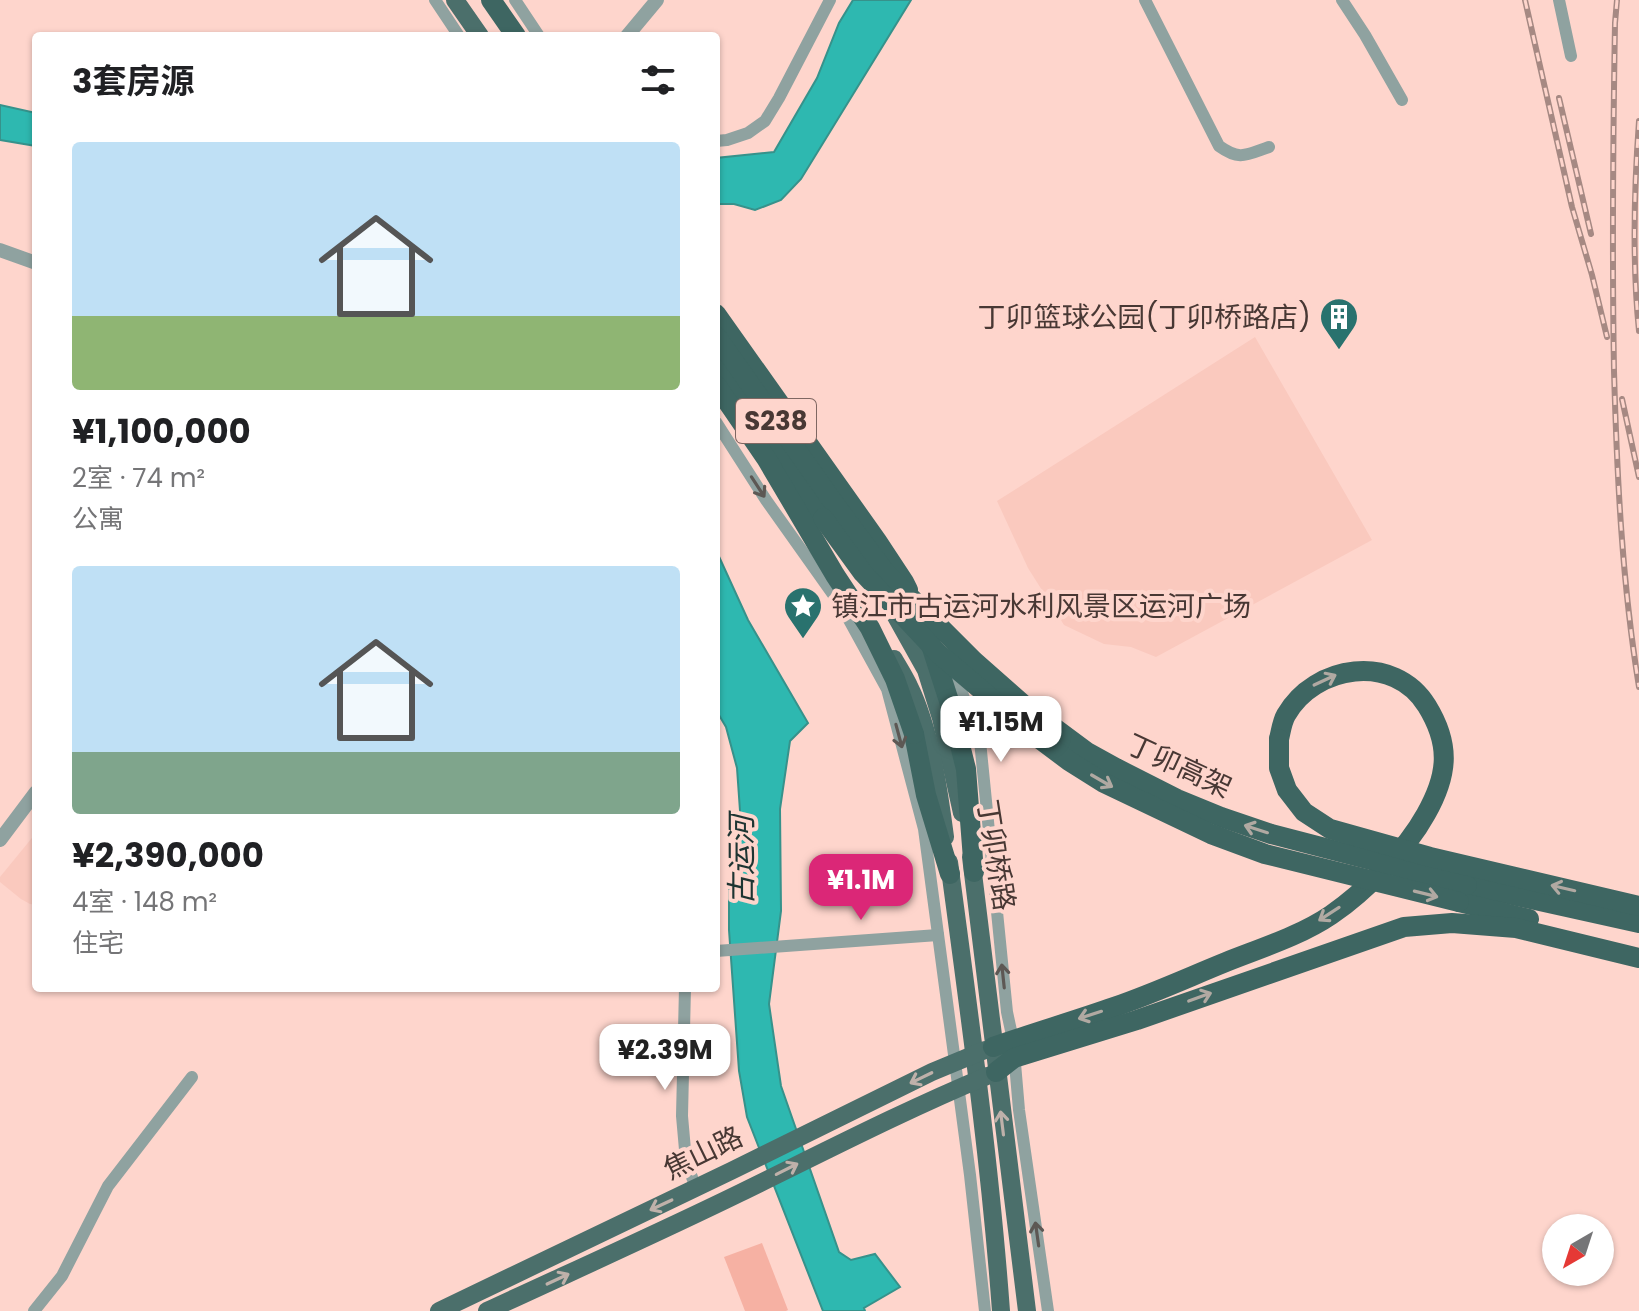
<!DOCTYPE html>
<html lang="zh">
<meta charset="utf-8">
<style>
body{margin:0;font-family:Poppins,"Noto Sans SC",sans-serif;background:#f2f2f2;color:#202124;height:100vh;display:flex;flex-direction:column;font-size:30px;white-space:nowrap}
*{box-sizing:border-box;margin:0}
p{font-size:26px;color:#757577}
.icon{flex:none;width:44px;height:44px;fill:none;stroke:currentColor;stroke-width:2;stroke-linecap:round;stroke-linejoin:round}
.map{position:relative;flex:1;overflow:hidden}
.details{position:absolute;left:32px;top:32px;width:688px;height:960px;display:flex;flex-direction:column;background:#fff;border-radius:8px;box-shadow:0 2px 6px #0004}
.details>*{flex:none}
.needle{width:52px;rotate:219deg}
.controls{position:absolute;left:1542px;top:1214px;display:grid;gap:16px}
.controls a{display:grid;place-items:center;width:72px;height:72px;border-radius:50%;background:#fff;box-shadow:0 2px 6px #0004;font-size:40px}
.price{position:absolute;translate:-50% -68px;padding:0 18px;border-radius:16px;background:#fff;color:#222;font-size:26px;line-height:52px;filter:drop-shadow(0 2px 4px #0008)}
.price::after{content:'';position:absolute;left:50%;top:48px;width:24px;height:18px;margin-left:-12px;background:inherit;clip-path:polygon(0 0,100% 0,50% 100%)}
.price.on{background:#db2777;color:#fff}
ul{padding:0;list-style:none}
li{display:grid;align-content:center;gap:16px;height:424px;padding:0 40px}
li span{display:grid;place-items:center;height:248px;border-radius:8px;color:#555}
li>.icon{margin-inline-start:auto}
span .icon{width:144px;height:144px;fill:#fffc;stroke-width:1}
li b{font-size:34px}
h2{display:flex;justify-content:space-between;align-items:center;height:96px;padding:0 40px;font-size:34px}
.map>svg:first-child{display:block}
.built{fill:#fac9be}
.green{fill:#f6b1a3}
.water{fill:#2eb8b0;stroke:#36928b;stroke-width:2}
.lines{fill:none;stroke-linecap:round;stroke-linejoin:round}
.minor{stroke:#8fa2a0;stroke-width:12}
.tertiary{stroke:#8fa2a0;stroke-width:14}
.primary{stroke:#4b6f6b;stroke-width:18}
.trunk{stroke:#3e6662;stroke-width:20}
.rail-casing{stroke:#a68983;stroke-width:6}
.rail{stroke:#fed5cc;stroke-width:3;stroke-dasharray:9;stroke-linecap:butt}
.trunk-bridge{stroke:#3e6662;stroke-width:20}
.oneway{stroke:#5d5854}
.oneway2{stroke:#b1a9a2}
.oneway3{stroke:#bfb1aa}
.labels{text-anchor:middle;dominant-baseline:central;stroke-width:8;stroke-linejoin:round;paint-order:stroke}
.shield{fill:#fed5cc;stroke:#7f6762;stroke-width:2}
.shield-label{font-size:26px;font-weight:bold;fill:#483834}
.poi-label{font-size:28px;fill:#483834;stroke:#fed5cc;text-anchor:end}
.street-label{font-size:28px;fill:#483834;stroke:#fed5cc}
.water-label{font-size:30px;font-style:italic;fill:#1e3432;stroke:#fed5cc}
</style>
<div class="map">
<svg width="1639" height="1311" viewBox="0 0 1639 1311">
<rect width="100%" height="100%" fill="#fed5cc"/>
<g class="built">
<polygon points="1255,337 1372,540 1156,657 1131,647 1104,644 1064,625 1028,568 997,501"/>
<polygon points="36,833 36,905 30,904 21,899 0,882 0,877"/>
</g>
<polygon class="green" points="762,1243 788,1310 786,1311 745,1311 724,1257"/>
<g class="water">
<polygon points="853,0 911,0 801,179 781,200 755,210 734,204 716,204 716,158 774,152 817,78 839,23"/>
<polygon points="0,105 36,113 36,146 0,140"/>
<polygon points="716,550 748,620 808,723 790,741 780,809 781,911 769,1004 781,1086 839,1252 851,1260 875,1254 900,1287 864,1308 865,1311 823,1311 747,1117 739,1071 729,930 729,886 741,825 737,768 726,727 716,710"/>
</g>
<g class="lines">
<g class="minor">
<polyline points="435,0 459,36"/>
<polyline points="515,0 539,36"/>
<path d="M 1145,0 L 1219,146 C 1240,161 1246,155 1269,147"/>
<polyline points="1342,0 1365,35 1402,100"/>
<polyline points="1559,0 1571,56"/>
<polyline points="716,141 727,140 748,133 765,121 779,98 830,0"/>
<polyline points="716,422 766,500 842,607 887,689 924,829 970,1175 985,1311"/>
<polyline points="954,671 980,741 1007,1012 1013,1040 1019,1110 1048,1311"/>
<polyline points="716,951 938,935"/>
<polyline points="685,988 682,1116 686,1161 696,1188"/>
<polyline points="34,1311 62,1276 108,1186 192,1077"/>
</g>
<g class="tertiary">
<polyline points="627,36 657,0"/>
<polyline points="0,250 36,263"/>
<polyline points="0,840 36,792"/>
</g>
<g class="primary">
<polyline points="455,0 480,36"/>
<polyline points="893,611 926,670 941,718 962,813"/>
<path d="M 894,659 C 899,668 905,677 909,686 C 930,728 939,790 945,837"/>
<polyline points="971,857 1027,1311"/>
<path d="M 949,862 C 969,1012 990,1161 1001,1311"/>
<polyline points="439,1311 731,1171 932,1072 985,1050"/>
<path d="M 487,1311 C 571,1272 656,1234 740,1193 C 822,1153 903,1111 987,1076"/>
</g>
<g class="trunk">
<polyline points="491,0 516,36"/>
<polyline points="716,314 877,541 904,582 908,590"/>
<polyline points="716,360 823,518"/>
<polyline points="930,642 949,701 966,769 974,872"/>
<polyline points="914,734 926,795 950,874"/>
<polyline points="1467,885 1639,923"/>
<polyline points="1459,902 1529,919"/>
<path d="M 993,1047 C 1033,1033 1074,1021 1114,1007 C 1152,994 1189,977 1226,962 C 1261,948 1300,936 1331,915 C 1366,891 1406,850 1426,814 C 1448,775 1451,745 1427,706 C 1394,652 1314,665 1286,715 C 1282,722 1281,731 1279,739"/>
<polyline points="996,1072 1014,1058 1137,1020 1404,927 1452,923 1516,928 1639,958"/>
</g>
<g class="rail-casing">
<g id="rail">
<polyline points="1525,0 1572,207 1592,275 1607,337"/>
<path d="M 1617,0 L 1615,23 C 1613,139 1612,255 1614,371 C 1617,477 1622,583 1639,687"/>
<polyline points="1559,98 1591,234"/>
<path d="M 1639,121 C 1634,190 1632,262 1639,331"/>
<polyline points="1622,399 1639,477"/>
</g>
</g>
<use href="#rail" class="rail"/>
<g class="trunk-bridge">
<polyline points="716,336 836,506 885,572 974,661 1025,706 1087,752 1116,768 1177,799 1221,817 1271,834 1467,885"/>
<polyline points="716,385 766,458 835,575 870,628 895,679 914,734"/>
<polyline points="823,518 863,573 939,654 1037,737 1069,761 1104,783 1211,834 1265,854 1459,902"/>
<polyline points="1279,739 1279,768 1287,790 1304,812 1330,829 1430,857 1639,906"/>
</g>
</g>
<defs><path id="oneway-shaft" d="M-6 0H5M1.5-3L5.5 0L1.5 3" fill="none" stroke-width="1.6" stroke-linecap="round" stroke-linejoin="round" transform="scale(2)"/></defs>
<g class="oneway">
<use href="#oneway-shaft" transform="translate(758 487) rotate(57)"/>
<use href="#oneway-shaft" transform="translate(899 736) rotate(75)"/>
<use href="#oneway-shaft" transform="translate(1003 976) rotate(-96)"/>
<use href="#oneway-shaft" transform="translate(1037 1234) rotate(-98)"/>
</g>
<g class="oneway2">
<use href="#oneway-shaft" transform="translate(1325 680) rotate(-25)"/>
<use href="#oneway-shaft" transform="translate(1102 781) rotate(30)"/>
<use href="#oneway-shaft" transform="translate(1256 829) rotate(-162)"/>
<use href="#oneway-shaft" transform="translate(1563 888) rotate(-167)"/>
<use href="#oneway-shaft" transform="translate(1426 894) rotate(14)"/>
<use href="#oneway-shaft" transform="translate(1329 914) rotate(147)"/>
<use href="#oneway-shaft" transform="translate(1200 997) rotate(-20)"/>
<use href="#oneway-shaft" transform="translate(1090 1015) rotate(162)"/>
</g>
<g class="oneway3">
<use href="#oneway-shaft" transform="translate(921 1078) rotate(154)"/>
<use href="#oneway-shaft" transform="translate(1002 1123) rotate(-97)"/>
<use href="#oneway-shaft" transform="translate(787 1169) rotate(-27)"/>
<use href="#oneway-shaft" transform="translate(661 1205) rotate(155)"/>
<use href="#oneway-shaft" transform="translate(558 1279) rotate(-25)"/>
</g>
<defs>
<g id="building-pin" transform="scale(2)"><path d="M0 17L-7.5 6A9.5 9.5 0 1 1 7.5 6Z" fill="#29726e" stroke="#fed5cc"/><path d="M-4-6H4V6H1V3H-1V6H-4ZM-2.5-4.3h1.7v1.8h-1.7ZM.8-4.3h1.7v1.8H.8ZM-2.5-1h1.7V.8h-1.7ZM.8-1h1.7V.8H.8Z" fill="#fff"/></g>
<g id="sight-pin" transform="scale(2)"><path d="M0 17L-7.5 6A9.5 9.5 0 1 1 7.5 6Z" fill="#29726e" stroke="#fed5cc"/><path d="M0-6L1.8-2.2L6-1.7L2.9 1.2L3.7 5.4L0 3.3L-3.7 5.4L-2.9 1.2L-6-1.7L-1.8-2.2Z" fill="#fff"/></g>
</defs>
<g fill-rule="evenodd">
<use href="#building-pin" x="1339" y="317"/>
<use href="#sight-pin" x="803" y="606"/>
</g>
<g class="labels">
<rect class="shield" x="736" y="399" width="80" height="44" rx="6"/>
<g class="shield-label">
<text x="776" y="421">S238</text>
</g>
<g class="poi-label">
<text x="1311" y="317">丁卯篮球公园(丁卯桥路店)</text>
<text x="831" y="606" text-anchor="start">镇江市古运河水利风景区运河广场</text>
</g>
<g class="street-label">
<text transform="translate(1179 766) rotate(25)">丁卯高架</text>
<text transform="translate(996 855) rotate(81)">丁卯桥路</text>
<text transform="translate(703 1153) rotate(-26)">焦山路</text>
</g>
<g class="water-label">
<text transform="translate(741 860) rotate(-90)">古运河</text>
</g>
</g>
</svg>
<div class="controls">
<a><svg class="needle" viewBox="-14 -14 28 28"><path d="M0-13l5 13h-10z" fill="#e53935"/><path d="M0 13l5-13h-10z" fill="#757577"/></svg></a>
</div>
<b class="price" style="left:1001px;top:764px">¥1.15M</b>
<b class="price on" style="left:861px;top:922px">¥1.1M</b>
<b class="price" style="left:665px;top:1092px">¥2.39M</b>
<section class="details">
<h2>3套房源<svg class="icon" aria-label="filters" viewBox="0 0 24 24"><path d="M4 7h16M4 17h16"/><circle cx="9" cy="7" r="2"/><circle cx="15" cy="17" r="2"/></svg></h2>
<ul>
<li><span style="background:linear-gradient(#bfe0f5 70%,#8fb573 0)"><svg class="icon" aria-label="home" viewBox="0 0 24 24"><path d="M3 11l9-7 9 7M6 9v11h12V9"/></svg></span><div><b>¥1,100,000</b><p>2室 · 74 m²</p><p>公寓</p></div></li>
<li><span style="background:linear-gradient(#bfe0f5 75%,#7fa58c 0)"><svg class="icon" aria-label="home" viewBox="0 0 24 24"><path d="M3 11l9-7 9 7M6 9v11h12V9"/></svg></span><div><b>¥2,390,000</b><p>4室 · 148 m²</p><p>住宅</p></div></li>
</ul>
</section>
</div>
